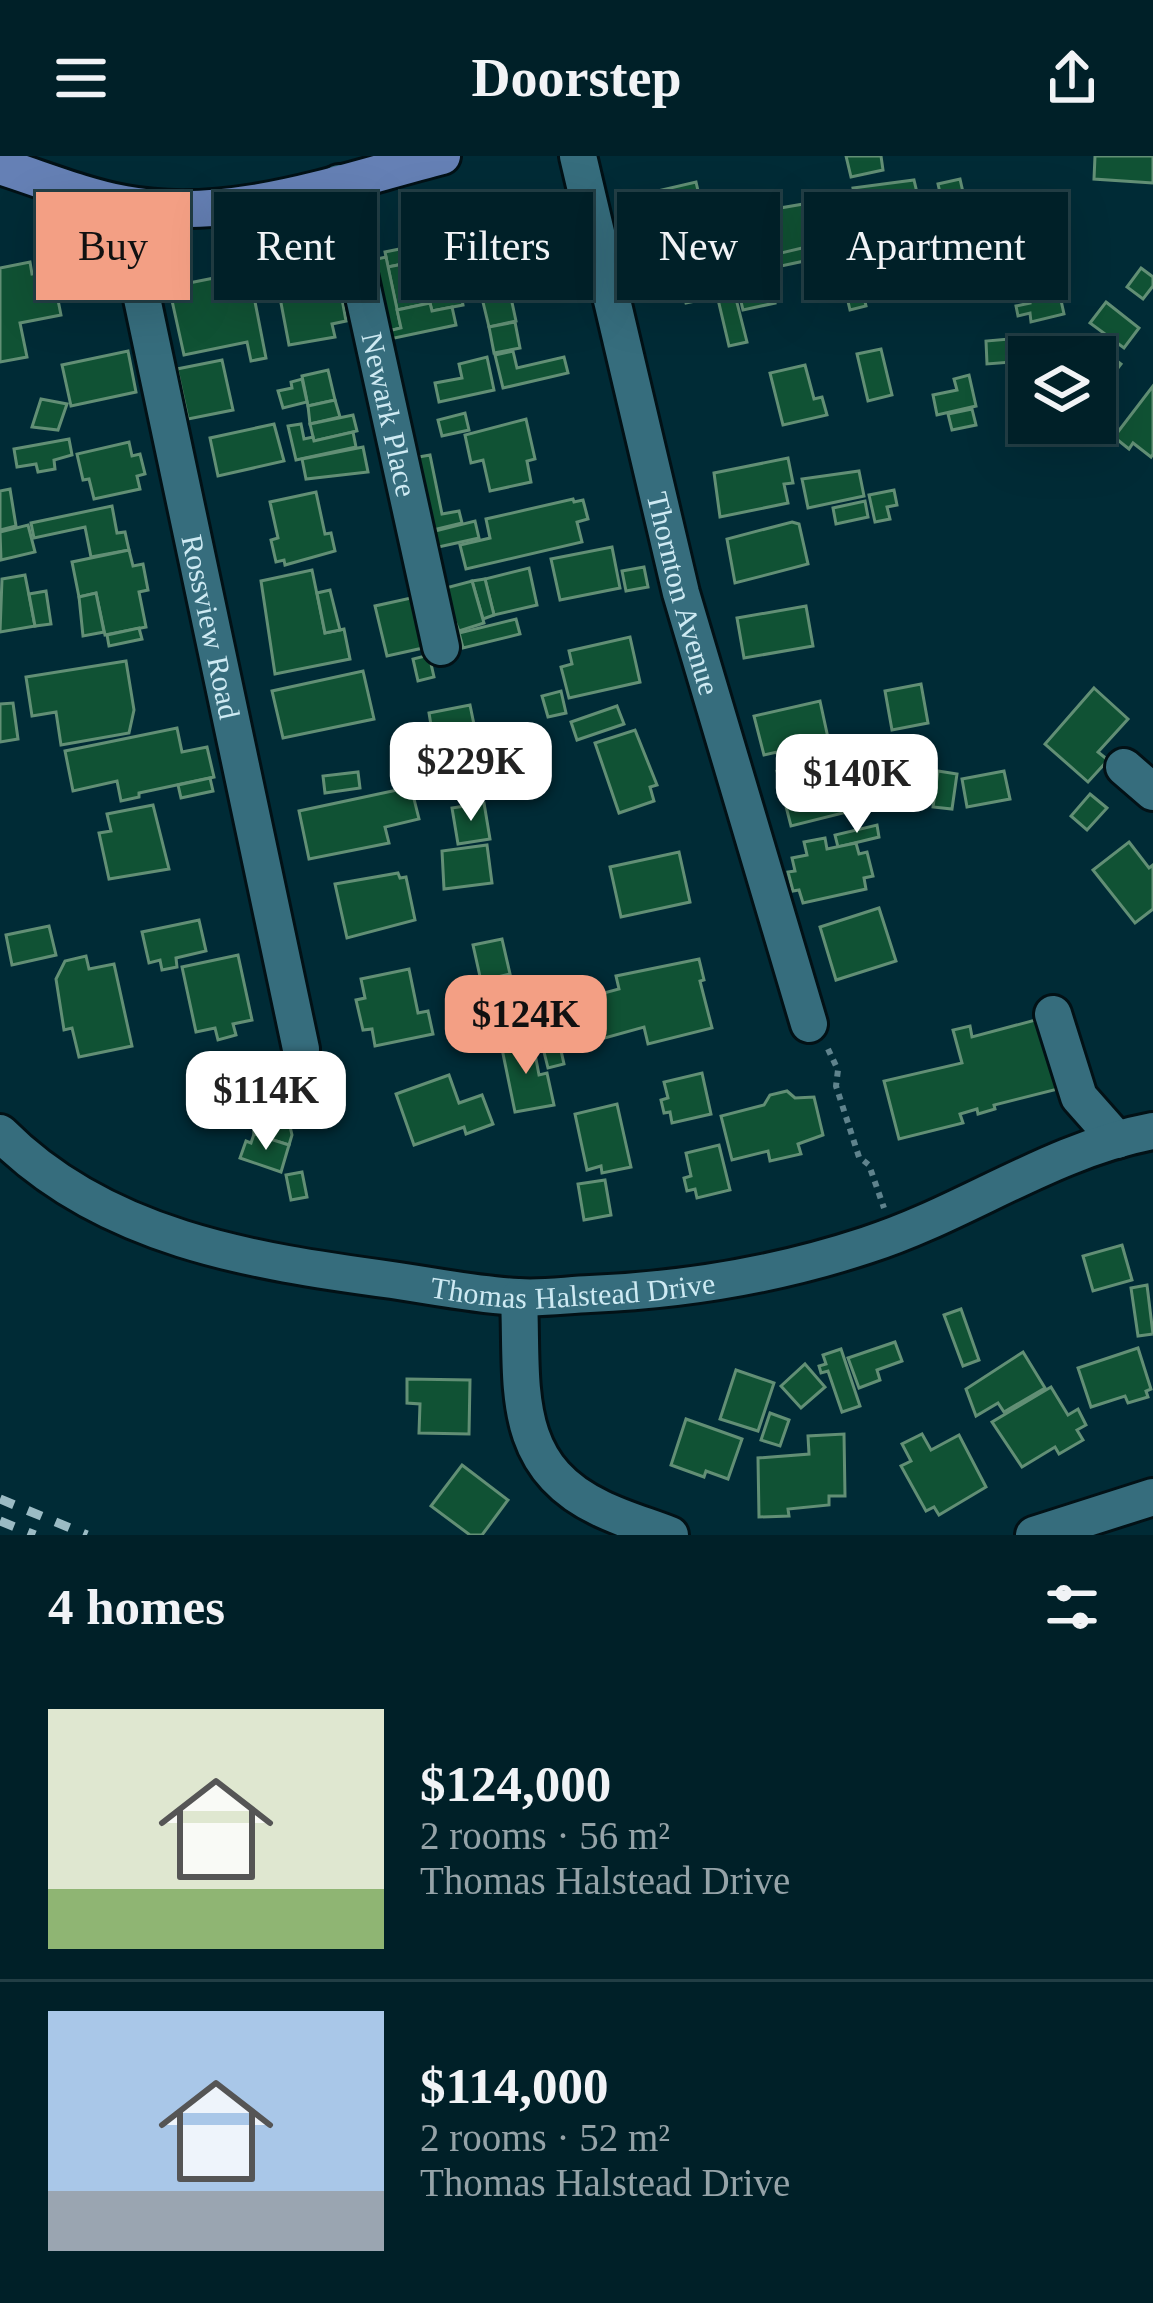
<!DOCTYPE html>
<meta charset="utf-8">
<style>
body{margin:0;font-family:"Times New Roman",serif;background:#0e2d34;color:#f1f3f6;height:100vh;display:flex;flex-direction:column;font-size:45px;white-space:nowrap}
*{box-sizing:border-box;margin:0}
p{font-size:39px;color:#95a3a8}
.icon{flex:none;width:66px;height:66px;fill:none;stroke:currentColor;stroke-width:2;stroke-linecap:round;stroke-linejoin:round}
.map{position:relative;height:1379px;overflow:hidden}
.drawer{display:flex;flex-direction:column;background:#002028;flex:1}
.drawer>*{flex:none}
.hud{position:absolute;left:36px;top:36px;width:1083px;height:108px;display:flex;gap:24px}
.controls{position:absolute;left:1008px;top:180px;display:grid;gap:24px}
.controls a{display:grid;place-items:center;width:108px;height:108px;border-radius:0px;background:#002028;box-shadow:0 12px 48px #0002,0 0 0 3px #223e45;font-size:60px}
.price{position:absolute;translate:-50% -102px;padding:0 27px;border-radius:24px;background:#fff;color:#222;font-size:39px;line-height:78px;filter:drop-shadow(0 3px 6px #0008)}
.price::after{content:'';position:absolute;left:50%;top:72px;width:36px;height:27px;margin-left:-18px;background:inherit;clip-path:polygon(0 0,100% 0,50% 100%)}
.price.selected{background:#f39f84;color:#111}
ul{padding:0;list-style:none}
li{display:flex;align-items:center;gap:36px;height:300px;padding:0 48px}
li+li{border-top:3px solid #223e45}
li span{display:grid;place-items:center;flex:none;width:336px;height:240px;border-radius:0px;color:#555}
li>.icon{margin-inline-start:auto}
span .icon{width:144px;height:144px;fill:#fffc;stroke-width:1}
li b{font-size:51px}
h2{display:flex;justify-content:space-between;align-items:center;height:144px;padding:0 48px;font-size:51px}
.chip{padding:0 42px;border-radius:0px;background:#002028;box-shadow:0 12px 48px #0002,0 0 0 3px #223e45;font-size:42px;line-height:108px}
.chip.selected{background:#f39f84;color:#111}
header{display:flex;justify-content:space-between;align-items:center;height:156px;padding:0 48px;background:#002028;font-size:54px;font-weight:700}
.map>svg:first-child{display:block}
.building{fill:#105234;stroke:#628f75;stroke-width:3}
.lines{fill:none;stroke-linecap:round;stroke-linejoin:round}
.minor-casing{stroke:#021116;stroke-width:42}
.major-casing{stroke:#021116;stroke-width:42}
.path{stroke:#5f838d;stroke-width:6;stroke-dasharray:6 6;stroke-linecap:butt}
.minor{stroke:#366d7d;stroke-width:36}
.major{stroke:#6580b5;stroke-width:36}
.rail{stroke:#9bbbc4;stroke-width:9;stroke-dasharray:15 15;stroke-linecap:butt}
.labels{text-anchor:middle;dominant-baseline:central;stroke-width:9;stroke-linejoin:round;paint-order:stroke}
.street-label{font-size:30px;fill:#ceeaf3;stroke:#032028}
</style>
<header><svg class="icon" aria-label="menu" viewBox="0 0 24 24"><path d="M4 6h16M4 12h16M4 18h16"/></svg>Doorstep<svg class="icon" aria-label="share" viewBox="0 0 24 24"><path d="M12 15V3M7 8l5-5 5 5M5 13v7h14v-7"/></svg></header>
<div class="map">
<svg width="1153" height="1379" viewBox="0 0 1153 1379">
<rect width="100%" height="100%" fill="#002b36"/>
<g class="building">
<polygon points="846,0 881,0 883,14 851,21"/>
<polygon points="1095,0 1153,0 1153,27 1094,23"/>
<polygon points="960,23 965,45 943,50 938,28"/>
<polygon points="914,24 924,66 863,80 853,32"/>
<polygon points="696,26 715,108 675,117 672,103 664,105 654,63 646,65 640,39"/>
<polygon points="1008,35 1013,54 970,64 965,45"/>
<polygon points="965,45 970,64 1020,53 1022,59 1046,58 1053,84 1029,93 1030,100 991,109 993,119 958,128 937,51"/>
<polygon points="815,46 825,89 764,101 751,57"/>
<polygon points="924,66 928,84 883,94 879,76"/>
<polygon points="551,69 559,106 527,113 528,117 515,120 516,124 489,130 479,83"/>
<polygon points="868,88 883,132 863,137 866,150 850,154 836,95"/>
<polygon points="419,89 423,104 388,111 385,96"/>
<polygon points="452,90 463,149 432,155 430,147 397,154 388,111 423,104 421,97"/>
<polygon points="802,92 807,93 809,104 767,113 764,101"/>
<polygon points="333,93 346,165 332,168 335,181 289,189 273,105"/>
<polygon points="386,101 401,172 384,176 368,105"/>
<polygon points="764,101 775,147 743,154 732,108"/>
<polygon points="30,106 32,118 52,114 61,159 20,167 27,201 0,206 0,112"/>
<polygon points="701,111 709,142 686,147 678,116"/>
<polygon points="1141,112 1153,121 1153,130 1143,143 1127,131"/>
<polygon points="1054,113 1064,158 1031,166 1030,157 1018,160 1016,150 1030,147 1025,120"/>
<polygon points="249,115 266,202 251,205 247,186 184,199 169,131"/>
<polygon points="734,135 747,186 729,190 717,139"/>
<polygon points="510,137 516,165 489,171 482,142"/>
<polygon points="1106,146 1139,172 1124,192 1090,167"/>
<polygon points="430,147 432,155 452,151 456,169 385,184 384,176 401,172 397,154"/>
<polygon points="515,166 520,192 494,197 489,171"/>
<polygon points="1021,182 1023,205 987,208 986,185"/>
<polygon points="1088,183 1121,208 1095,242 1095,201 1074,201"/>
<polygon points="881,193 892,239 868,245 857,198"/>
<polygon points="128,195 136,236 71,250 62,209"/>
<polygon points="513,195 517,212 564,201 568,217 503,232 495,199"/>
<polygon points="487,201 494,234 439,246 435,227 462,222 459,208"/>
<polygon points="222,204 233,254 188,263 177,213"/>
<polygon points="805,209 814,243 822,241 827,259 783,269 770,217"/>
<polygon points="328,214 335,244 308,250 302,220"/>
<polygon points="969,219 976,250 937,259 933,239 957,234 954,223"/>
<polygon points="302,223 307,246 283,252 278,235 292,232 291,226"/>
<polygon points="1153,230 1153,298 1151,301 1133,287 1129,293 1114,281"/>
<polygon points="41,243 67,248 58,274 32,271"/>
<polygon points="335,244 340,261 310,268 308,250"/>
<polygon points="972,253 976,269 952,274 948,258"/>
<polygon points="465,257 469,274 442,280 438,264"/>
<polygon points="353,259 357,275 314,285 310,268"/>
<polygon points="526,263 535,303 527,305 531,326 490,335 483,304 471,307 465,279"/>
<polygon points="274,268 284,305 218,320 210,282"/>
<polygon points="301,268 304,283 313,281 314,285 353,276 356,291 296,304 288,270"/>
<polygon points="69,283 72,299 54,304 55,313 38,316 36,308 17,311 14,293"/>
<polygon points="129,286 132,300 140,298 145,318 137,320 140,333 94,343 89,323 83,324 77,298"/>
<polygon points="363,291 368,316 306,323 302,303"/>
<polygon points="430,299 442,358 459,355 462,367 429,375 413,302"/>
<polygon points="788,302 793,327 784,328 788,347 720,361 714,317"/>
<polygon points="859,315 864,340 808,352 802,323"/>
<polygon points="10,333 16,370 0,374 0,335"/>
<polygon points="894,334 897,349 887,351 890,363 875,366 869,339"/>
<polygon points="316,336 325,378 331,377 335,395 285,409 284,404 276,406 271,384 278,382 270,346"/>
<polygon points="573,343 574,346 583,344 588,363 577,366 582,386 466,413 460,389 490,382 486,363"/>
<polygon points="865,345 868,361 836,368 833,352"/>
<polygon points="112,350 117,377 125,376 129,394 91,401 85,371 34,382 31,367"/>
<polygon points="475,365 479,382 434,392 431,376"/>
<polygon points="792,366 799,368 808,408 735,427 727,383"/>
<polygon points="28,369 35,396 1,404 0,376"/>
<polygon points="612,391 620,432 560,444 551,403"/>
<polygon points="129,394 133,410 143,408 148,434 139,436 146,471 105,479 96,437 79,441 72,406"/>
<polygon points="644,411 648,431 626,435 622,415"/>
<polygon points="529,412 537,449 494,459 485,423"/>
<polygon points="312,414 325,477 344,473 350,503 275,518 261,425"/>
<polygon points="25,419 35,470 0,476 2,423"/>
<polygon points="485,423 494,459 483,463 472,425"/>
<polygon points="472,425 484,467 459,475 442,433"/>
<polygon points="330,434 340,474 325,477 317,437"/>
<polygon points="46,435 51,468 35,470 29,438"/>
<polygon points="96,437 104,476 83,480 79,441"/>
<polygon points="411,442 423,492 387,500 375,450"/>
<polygon points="806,450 813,490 744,502 737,462"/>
<polygon points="516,463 520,478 463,492 459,477"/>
<polygon points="139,472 142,483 109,490 107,479"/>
<polygon points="630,481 640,526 569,542 561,511 572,508 569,495"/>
<polygon points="429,499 434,521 418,525 413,503"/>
<polygon points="126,505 134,554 129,577 61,589 56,556 32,560 26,521"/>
<polygon points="363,515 374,563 283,582 272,535"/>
<polygon points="921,528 928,567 892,574 885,535"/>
<polygon points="1094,532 1128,563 1098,596 1108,604 1088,626 1045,588"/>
<polygon points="561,535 566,557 548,561 542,540"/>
<polygon points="820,545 830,591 778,603 777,596 764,599 754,560"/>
<polygon points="13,547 18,583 0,586 0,548"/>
<polygon points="470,549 479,593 410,603 404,575 431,569 429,557"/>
<polygon points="617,550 624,568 577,584 571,566"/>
<polygon points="177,572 182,596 207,591 214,621 139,637 139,641 121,645 117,625 73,635 65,595"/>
<polygon points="635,574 657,629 650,631 654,645 619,657 595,587"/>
<polygon points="502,579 506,600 487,603 484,582"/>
<polygon points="479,595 484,621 464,625 459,599"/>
<polygon points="922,598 926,625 900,629 897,601"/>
<polygon points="842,599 855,654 791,670 777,615"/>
<polygon points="938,615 957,618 952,653 933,651"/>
<polygon points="1004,615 1010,643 967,651 962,623"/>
<polygon points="358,616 360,632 325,637 323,620"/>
<polygon points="210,622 213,635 181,642 178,629"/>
<polygon points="411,631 419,663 385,671 389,687 309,703 299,655"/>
<polygon points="1090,638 1107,652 1087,674 1071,660"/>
<polygon points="484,647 490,683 458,688 452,652"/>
<polygon points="153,649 169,713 109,723 99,677 111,675 107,658"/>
<polygon points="877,669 879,681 838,691 835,679"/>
<polygon points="825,682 827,693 856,687 859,698 867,696 873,720 864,722 866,733 803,747 799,734 793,735 788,716 795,715 792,702 807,699 804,686"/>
<polygon points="1129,686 1149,712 1153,709 1153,753 1135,767 1093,714"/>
<polygon points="487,689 492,727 444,733 442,695"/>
<polygon points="679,696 690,746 621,761 610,711"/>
<polygon points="398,717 400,722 406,721 415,764 347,782 335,728"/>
<polygon points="879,752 896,805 836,824 820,771"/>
<polygon points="199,764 206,795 176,802 177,811 162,814 160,804 149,807 142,776"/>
<polygon points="49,770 56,799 12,809 6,779"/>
<polygon points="502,783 510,818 481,825 473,789"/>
<polygon points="238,799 252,864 233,868 236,879 218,884 215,872 196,876 182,811"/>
<polygon points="86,800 89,813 114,808 132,890 79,901 72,872 64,874 56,823 65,805"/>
<polygon points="699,803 704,824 700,825 712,872 648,888 644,871 572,891 572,887 560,890 564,908 548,912 534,856 619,833 616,820"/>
<polygon points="409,813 418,857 428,855 433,878 375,890 372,873 363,874 356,844 365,842 361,823"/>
<polygon points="1039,863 1058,933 994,949 995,953 978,958 977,953 960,958 963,967 899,983 884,925 962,907 953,874 970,870 972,881"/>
<polygon points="532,882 539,919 547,917 554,949 515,956 501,888"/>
<polygon points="266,899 275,934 251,940 252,947 205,960 194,916"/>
<polygon points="702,917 711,958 672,967 670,956 664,957 661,944 668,942 664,926"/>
<polygon points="449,919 459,947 482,939 493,968 466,978 464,971 414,989 396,938"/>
<polygon points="787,935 795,942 814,941 823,979 798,988 801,998 770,1005 768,995 732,1004 721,960 764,949 770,939"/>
<polygon points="617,948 631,1011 602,1017 601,1010 587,1014 575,958"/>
<polygon points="252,956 287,958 292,979 289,989 254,978"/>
<polygon points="254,978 289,989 281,1016 240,1002 246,985 251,987"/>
<polygon points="719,989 730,1034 697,1042 695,1033 687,1035 684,1022 691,1020 686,997"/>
<polygon points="302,1016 307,1041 291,1044 286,1019"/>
<polygon points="605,1024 611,1059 584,1064 578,1028"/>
<polygon points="1122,1089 1132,1124 1093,1135 1083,1100"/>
<polygon points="1147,1129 1153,1178 1138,1180 1131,1132"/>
<polygon points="961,1153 979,1204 963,1210 944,1159"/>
<polygon points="895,1186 902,1205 877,1214 880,1224 859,1232 848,1202"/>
<polygon points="1138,1192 1151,1233 1146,1235 1148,1241 1128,1247 1125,1240 1091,1251 1078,1212"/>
<polygon points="841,1193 860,1250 842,1256 828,1215 821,1217 819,1210 826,1208 823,1199"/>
<polygon points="1023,1196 1045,1232 1004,1256 998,1247 976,1260 966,1233"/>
<polygon points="805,1208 825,1231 801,1252 781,1230"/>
<polygon points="736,1214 774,1227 758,1275 720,1263"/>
<polygon points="407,1223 470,1224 469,1278 419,1277 420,1248 407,1247"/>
<polygon points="1051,1231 1068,1259 1078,1253 1086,1269 1077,1274 1083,1284 1059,1298 1055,1291 1022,1311 992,1266"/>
<polygon points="770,1257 789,1264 780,1290 761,1284"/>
<polygon points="686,1263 742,1283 728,1323 706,1315 704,1321 671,1309"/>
<polygon points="844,1278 845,1340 829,1340 829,1349 788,1353 789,1360 759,1361 758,1302 809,1298 808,1280"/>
<polygon points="922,1278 931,1294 959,1279 986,1331 939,1359 934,1351 926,1355 901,1310 911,1305 902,1288"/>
<polygon points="462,1309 508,1344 482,1379 470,1379 431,1350"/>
</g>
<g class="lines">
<g class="minor-casing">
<g id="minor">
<path id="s1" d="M 578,0 L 681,437 L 809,868"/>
<path id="s2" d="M 339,27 L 441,491"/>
<path id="s3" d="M 122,48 L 301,893"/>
<polyline points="1124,611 1153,636"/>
<polyline points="1053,858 1079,941 1117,984"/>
<path id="s4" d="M 0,977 C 104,1082 251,1105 392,1124 C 433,1130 476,1139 518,1141 C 541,1143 566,1139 590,1138 C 686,1134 776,1119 867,1089 C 964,1058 1051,994 1153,975"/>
<path d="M 519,1142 C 523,1227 508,1309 600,1352 C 622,1363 647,1370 670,1379"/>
<polyline points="1034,1379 1153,1341"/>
</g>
</g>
<g class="major-casing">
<path id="major" d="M 0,10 C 41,23 82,40 124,48 C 231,68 340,26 442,0"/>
</g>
<polyline class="path" points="828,893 838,914 836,930 859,1001 869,1009 884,1052"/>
<use href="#minor" class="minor"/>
<use href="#major" class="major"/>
<g class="rail">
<polyline points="0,1343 87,1379"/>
<polyline points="0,1365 35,1379"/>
</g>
</g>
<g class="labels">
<g class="street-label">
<text stroke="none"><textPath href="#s2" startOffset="237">Newark Place</textPath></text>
<text stroke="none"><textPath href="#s1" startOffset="450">Thornton Avenue</textPath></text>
<text stroke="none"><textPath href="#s3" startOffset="432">Rossview Road</textPath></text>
<text stroke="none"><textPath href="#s4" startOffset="609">Thomas Halstead Drive</textPath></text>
</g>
</g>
</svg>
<div class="controls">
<a><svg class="icon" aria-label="layers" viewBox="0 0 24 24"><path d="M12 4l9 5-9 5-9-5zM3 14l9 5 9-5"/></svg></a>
</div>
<b class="price" style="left:471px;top:668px">$229K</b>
<b class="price" style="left:857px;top:680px">$140K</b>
<b class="price selected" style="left:526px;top:921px">$124K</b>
<b class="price" style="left:266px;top:997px">$114K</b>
<div class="hud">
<a class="chip selected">Buy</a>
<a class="chip">Rent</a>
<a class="chip">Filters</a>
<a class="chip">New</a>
<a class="chip">Apartment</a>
</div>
</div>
<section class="drawer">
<h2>4 homes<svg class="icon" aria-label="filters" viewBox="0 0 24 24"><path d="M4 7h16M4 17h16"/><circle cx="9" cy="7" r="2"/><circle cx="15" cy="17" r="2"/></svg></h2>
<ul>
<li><span style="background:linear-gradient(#dfe7d0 75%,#8fb573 0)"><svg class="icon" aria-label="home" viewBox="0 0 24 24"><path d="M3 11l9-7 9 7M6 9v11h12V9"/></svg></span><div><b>$124,000</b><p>2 rooms · 56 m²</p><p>Thomas Halstead Drive</p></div></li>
<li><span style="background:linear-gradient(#a9c7e8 75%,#9aa5b1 0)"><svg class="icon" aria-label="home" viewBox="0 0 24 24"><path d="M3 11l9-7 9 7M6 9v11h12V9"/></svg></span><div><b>$114,000</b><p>2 rooms · 52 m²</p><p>Thomas Halstead Drive</p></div></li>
</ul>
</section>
